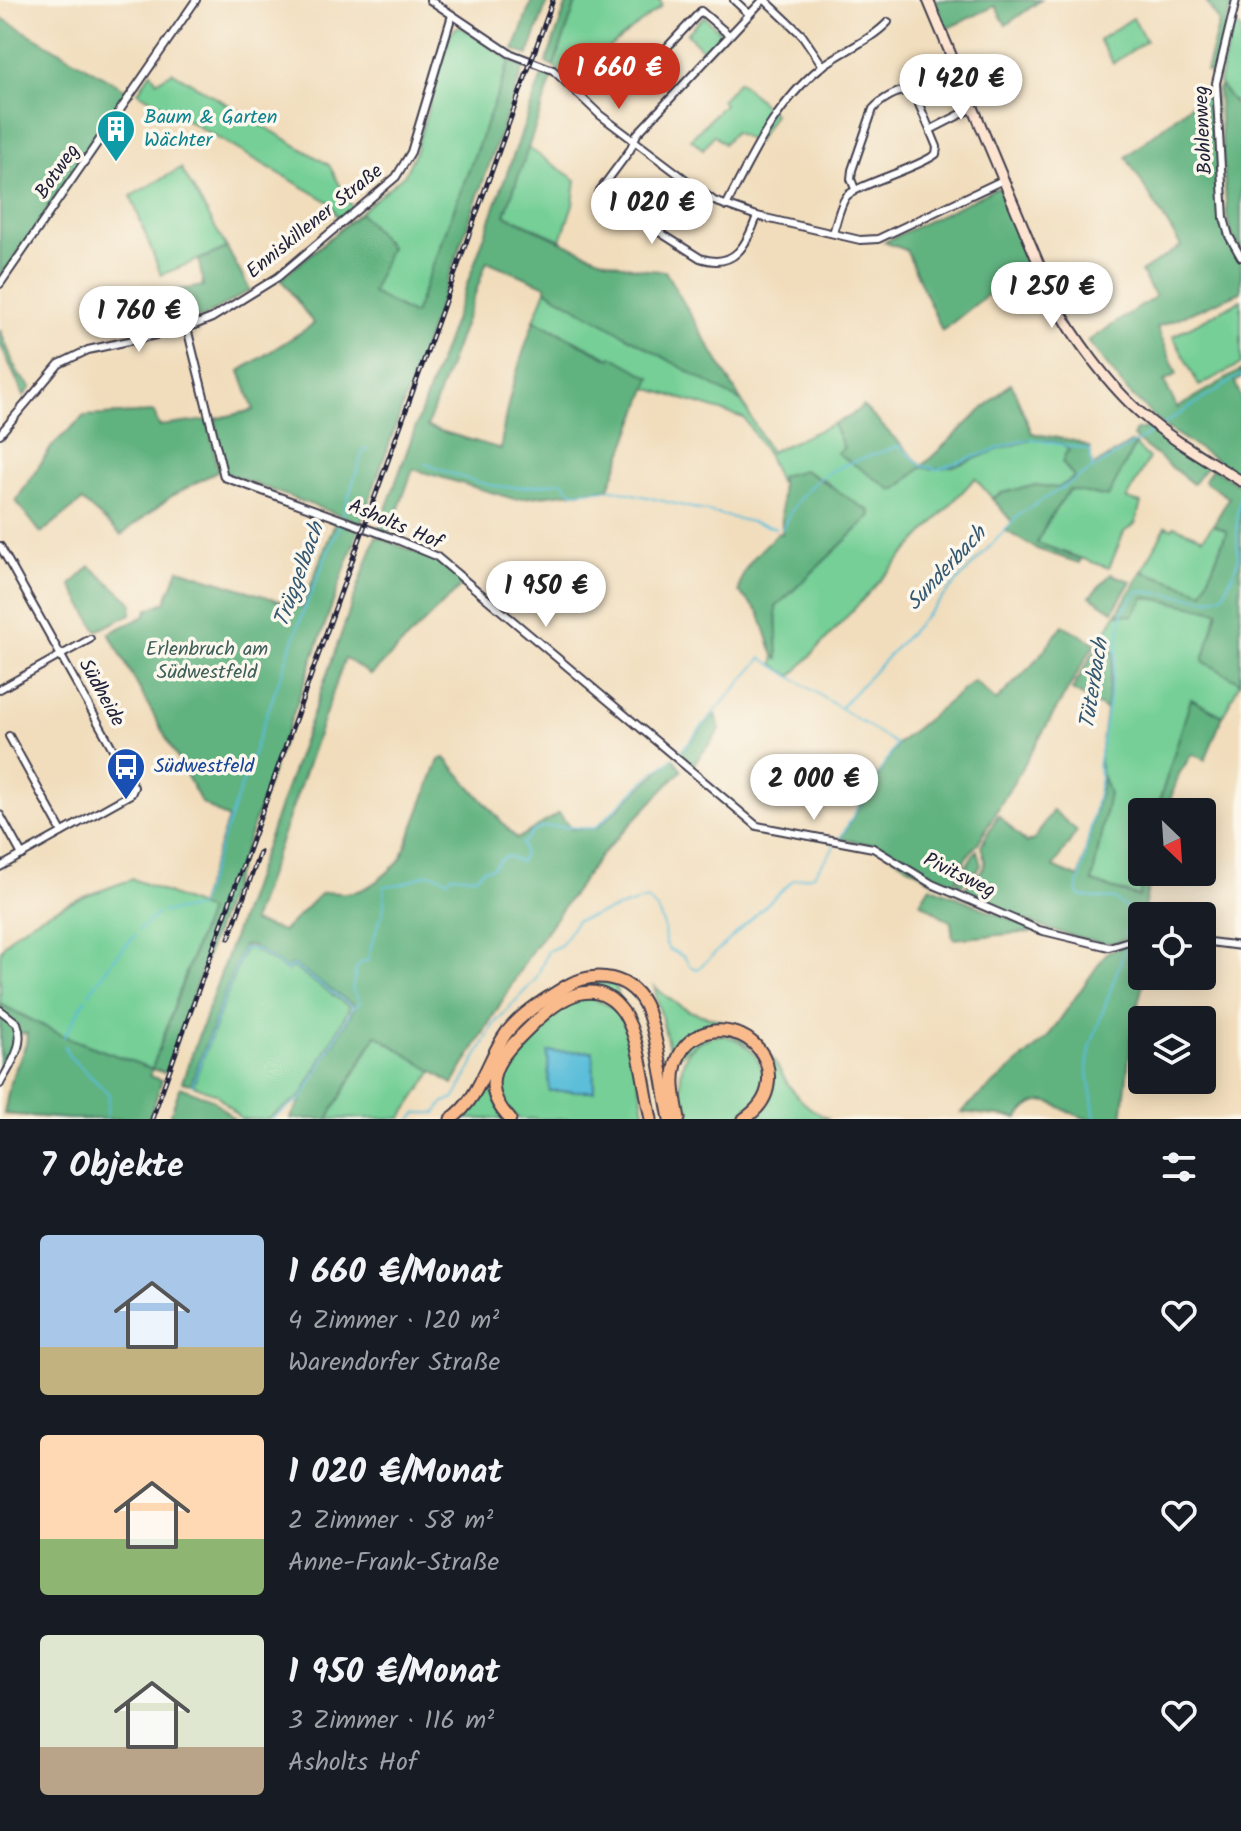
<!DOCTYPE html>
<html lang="de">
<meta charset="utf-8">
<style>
body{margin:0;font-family:Kalam,sans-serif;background:#20242c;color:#f1f3f6;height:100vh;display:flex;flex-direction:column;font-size:30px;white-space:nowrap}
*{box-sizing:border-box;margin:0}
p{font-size:26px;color:#9ea1a6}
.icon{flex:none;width:44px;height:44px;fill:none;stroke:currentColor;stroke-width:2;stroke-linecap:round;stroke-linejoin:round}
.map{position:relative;height:1119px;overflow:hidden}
.panel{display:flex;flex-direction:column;background:#171b24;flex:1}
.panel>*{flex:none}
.needle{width:52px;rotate:155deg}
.tools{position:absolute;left:1128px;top:798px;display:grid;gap:16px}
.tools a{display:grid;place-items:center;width:88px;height:88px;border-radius:8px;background:#171b24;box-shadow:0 4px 20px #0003;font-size:40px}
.price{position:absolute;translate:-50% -68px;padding:0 18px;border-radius:28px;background:#fff;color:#222;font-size:26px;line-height:52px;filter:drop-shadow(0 2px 4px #0008)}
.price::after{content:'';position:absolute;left:50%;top:48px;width:24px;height:18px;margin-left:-12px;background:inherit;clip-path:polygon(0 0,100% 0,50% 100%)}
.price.selected{background:#c8321e;color:#fff}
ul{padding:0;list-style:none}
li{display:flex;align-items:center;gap:24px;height:200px;padding:0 40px}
li span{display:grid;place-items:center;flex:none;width:224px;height:160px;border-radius:8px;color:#555}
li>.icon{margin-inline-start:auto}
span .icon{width:96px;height:96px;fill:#fffc;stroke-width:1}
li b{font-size:34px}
h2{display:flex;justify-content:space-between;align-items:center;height:96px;padding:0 40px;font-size:34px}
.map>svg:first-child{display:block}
.green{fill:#75cf96;stroke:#4c7868;stroke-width:2}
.forest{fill:#60b27f;stroke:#416a5d;stroke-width:2}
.water{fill:#5bbed9;stroke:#3e708a;stroke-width:2}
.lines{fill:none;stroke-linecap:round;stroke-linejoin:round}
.stream{stroke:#5bbed9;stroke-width:2}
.street-casing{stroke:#413e4e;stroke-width:10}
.secondary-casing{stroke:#413e4e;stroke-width:13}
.highway-casing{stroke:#413e4e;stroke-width:15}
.street{stroke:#fff;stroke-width:6}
.secondary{stroke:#fde4d1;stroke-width:9}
.highway{stroke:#fabb8c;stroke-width:11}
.rail-casing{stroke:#22223b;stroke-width:5}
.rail{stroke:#fbf7ec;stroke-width:2;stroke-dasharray:6;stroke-linecap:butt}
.labels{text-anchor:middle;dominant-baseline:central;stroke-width:7;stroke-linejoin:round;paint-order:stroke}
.culture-label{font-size:20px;fill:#0d838f;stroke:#fbf7ec;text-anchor:start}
.street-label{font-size:20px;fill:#22223b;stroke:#fbf7ec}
.park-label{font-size:20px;fill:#3f5f5b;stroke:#fbf7ec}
.transit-label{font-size:20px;fill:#164399;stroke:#fbf7ec;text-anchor:start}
.water-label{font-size:22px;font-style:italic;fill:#365972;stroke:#fbf7ec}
</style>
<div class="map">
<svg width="1241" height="1119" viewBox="0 0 1241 1119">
<rect width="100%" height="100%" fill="#fbf7ec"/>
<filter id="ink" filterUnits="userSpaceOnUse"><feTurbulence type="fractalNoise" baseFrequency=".0125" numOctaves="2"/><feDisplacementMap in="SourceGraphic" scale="16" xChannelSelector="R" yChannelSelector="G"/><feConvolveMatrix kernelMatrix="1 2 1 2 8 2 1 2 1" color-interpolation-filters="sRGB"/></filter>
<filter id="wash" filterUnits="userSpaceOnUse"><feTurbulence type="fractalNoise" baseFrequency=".006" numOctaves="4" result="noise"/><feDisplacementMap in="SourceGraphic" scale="32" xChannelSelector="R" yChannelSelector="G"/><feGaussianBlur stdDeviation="1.8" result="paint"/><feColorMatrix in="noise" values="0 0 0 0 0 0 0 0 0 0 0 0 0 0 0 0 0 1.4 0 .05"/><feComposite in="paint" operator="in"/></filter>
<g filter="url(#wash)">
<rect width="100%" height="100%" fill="#f1ddbc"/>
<g class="green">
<polygon points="577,0 660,0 662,6 568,80 554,66"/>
<polygon points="704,16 724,36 707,54 687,34"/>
<polygon points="1133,18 1146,41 1113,63 1099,40"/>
<polygon points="1233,23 1241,29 1241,97 1233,103 1219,83"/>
<polygon points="457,27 461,27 510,61 414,315 393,304 342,513 216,419 254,410 240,371 314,324 281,279 405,174 415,153 450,34"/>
<polygon points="151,72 157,81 173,72 329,165 353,209 340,221 329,202 138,92"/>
<polygon points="739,81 774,114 756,143 734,132 724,144 714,135 703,149 691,139 724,104 721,100"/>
<polygon points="527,147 576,180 573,204 561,240 505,215"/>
<polygon points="181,168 227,248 161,275 131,196"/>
<polygon points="546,290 735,397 742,402 770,452 833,424 844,449 838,452 898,488 922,467 932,469 1034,439 1063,444 1069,451 1066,468 1075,477 1058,488 1002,493 992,498 975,478 792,676 774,665 774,656 777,658 776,607 871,516 870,511 846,499 823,479 781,476 779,482 768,456 744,418 647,388 651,378 534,320"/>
<polygon points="1241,300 1241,364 1199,386 1173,336"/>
<polygon points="1135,445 1149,458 1127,499 1141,503 1135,524 1124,532 1109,568 1037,543 1049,519 1069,490 1108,496"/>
<polygon points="1213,525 1227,530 1203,592 1142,571 1166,526 1172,529 1174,526 1203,538"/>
<polygon points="1144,597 1218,611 1203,661 1240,682 1223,716 1191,700 1156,812 1142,812 1142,872 1144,872 1140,897 1092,882 1109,793 1100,771 1100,755 1114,652 1099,643 1117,613 1122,615"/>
<path d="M 133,879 L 208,910 L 152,1069 L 61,1035 L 0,1004 C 0,989 0,969 0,954 C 8,921 102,890 133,879 Z"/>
<polygon points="251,948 287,971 292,967 350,1007 302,1095 268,1119 241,1119 216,1094 193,1085 244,949"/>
<path d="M 587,981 L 615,984 L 619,1000 L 572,990 L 563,994 L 504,1046 C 523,1015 555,997 587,981 Z"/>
<path d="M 654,986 C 665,996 676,1005 690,1011 C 712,1020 736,1020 754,1037 C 787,1067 781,1096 829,1119 L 749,1119 L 764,1105 L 766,1055 L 719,1027 L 672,1061 Z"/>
<path d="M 589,998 C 602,1001 614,1006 621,1018 C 634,1039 641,1093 645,1119 L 520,1119 C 496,1107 492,1074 509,1054 C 517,1045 527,1036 536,1028 C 544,1021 551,1012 559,1006 C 568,999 578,998 589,998 Z"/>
<polygon points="376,1035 433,1071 401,1118 328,1119"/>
<path d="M 720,1035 C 766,1041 781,1098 735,1117 C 721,1119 700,1119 685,1119 C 679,1082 672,1043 720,1035 Z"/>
<polygon points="490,1086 505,1119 458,1119 471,1107 483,1087"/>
</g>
<g class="forest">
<polygon points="532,0 548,0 528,55 514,50"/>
<polygon points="568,0 577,0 554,66 546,63"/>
<polygon points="934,0 1041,0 1006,25 995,6 946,29"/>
<polygon points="1205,0 1233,0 1214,73 1206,72 1219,22"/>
<polygon points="0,17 130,92 0,278"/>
<polygon points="510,61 524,67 361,523 225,473 215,419 254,410 240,371 314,324 281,279 360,213 390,247 372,293 414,315"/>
<path d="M 544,70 L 553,76 L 505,215 C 555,237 610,271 665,271 L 742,402 L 546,290 L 546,286 L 487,261 L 427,427 L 501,449 C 504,405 520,362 534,320 L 610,359 L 612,356 L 651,378 L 609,488 L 514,499 L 413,469 L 390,533 L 379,529 Z"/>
<polygon points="1214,86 1221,218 1225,231 1241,263 1241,292 1157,327 1177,374 1164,381 1177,408 1241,370 1241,378 1235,382 1241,398 1239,475 1164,426 1129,393 1088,341 1155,297 1141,272 1181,246 1126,157"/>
<polygon points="1221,86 1241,113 1241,252 1231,234 1227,217 1218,89"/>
<polygon points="996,188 1002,189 1031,260 942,331 906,250 884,242"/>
<polygon points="227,248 250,290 204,317 178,325 167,292 203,286 199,260"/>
<polygon points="0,330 18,374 31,387 24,396 0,344"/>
<path d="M 1011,383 L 1032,433 L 1074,441 L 1090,448 L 1092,467 L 1131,443 L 1135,445 L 1108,497 L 1069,490 L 1049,519 L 1037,543 L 1081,559 L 1079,563 L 1037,549 L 1006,531 L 1012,522 L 992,498 L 1002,493 L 1036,485 L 1058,488 L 1075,478 L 1063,463 L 1065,454 L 1069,450 L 1063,444 C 1053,442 1042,439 1032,440 C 995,444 960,475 922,467 L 898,488 L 892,490 L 837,453 L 844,448 L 833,424 L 849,417 L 863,406 L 922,466 Z"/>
<polygon points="154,412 159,426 208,420 218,471 173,495 121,535 82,501 41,533 16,501 53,445 84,416"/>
<polygon points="1150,427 1205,462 1207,466 1193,484 1133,437 1136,430"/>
<polygon points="1213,468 1241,486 1240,682 1203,661 1218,611 1145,597 1132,616 1117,613 1142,571 1203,592 1227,531 1213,525 1229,498 1204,481"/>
<path d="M 803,470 C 827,481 846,499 870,511 L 871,516 L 776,607 L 778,659 L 774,656 L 759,612 L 739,592 C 740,566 760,551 778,533 L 782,534 L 781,476 Z"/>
<polygon points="336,520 359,529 165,1073 152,1069 150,1076 162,1080 149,1119 68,1119 4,1114 10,1082 26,1044 27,1033 14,1034 15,1045 0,1072 0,1004 61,1035 152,1069 208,911 198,907 228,819 201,802 109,633 145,616 147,610 165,602 179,569 302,608"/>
<path d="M 376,536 L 434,560 L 464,583 L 371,675 L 345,658 L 252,922 L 283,931 L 320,894 C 330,890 336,894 346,893 C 367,893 387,874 401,859 L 439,760 L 445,758 L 517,839 L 559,813 L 571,829 L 597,828 L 673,758 L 682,770 L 601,855 L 531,952 L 453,1084 L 376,1035 L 328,1119 L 290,1119 L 355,1006 L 292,964 L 287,969 L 251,945 L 243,946 L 191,1084 L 182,1082 Z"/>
<polygon points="90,566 132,603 131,614 97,631 71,585"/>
<polygon points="1111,574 1131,581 1113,611 1090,596"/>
<polygon points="1063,625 1095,643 978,843 964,860 964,867 952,887 932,881 875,845 840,839 897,744 974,681 996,701 1034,663"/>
<polygon points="1099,643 1114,652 1106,710 1072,690"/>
<polygon points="1191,699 1223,716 1205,760 1192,754 1179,774 1166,812 1156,812"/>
<polygon points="715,713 720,730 692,766 678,755"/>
<polygon points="1103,777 1109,793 1092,882 1139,897 1144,872 1151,872 1139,935 1117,942 1102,943 1050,930 959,894 984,868 985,861 981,846 998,815 1026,843 1034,840 1053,810 1077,831 1053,867 1079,878"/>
<path d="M 977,850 L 981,866 L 955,891 C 957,882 970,858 977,850 Z"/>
<polygon points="930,886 1033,929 1032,932 953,939 951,922 920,902"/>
<path d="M 1142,940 L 1142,976 L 1145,976 L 1133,1024 L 1122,1119 C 1112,1119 1100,1119 1090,1119 C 1057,1114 1047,1083 1018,1118 L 961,1112 L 1047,1038 L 1108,951 Z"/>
<polygon points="180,1087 212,1099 234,1119 169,1119"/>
</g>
<polygon class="water" points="593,1051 594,1091 549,1091 548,1052"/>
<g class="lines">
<g class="stream">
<polyline points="1162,425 1241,375"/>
<path d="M 426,464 C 479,484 503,495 561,481 L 573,492 L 613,489 L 776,528"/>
<polyline points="342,517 364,449 369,450"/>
<path d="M 782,529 C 808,469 844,465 900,446 L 922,466 L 938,469 L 1015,443 L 1032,439 L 1090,450 L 1092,468"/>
<polyline points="840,708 1020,514 1157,429"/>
<polyline points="678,754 762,658 896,744 840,838"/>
<polyline points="162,912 198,908 304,610 340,523"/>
<polyline points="139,930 158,913"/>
<polyline points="1125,936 1128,923 1126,908 1115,899 1082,897 1077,892 1101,778 1098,767 1123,611 1138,591 1210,599 1224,594 1238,561 1237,515 1241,493"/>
<polyline points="113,960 135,935"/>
<polyline points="89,994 111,963"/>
<polyline points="64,1037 86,999"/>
<polyline points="65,1046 68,1055 109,1094 106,1119"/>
<polyline points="192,1085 243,948 256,949 287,970 292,965 352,1006"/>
<path d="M 272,1119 L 303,1097 L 353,1007 L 358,1005 L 360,1001 L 352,989 L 357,967 L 361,962 L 368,961 C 371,932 388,918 384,886 C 391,885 398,885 404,883 C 425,877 425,868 448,880 L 452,875 L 476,877 L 483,869 L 492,868 L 501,859 L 508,856 L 520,862 L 524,854 L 522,843 C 528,840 529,833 536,830 C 549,823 579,829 595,828 L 656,770 L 673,759"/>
<path d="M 411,1119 L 417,1113 L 436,1113 L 444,1102 L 455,1098 L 494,1024 L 536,979 L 548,951 L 561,945 L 576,921 L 647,899 L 657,909 L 664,926 L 665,943 L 669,949 L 684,957 L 691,967 L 698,969 L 793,880 L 814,875 C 820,863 831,857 834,845"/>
<polyline points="1095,1119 1087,1066 1091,1045 1125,949"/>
</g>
</g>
</g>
<g filter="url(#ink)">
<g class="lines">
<g class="street-casing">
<g id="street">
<polyline points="430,0 509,53 553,70 600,115 714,201 757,216 860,240 878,239 1003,180"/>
<polyline points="734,0 749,14"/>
<polyline points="765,0 802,35 823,66"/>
<polyline points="1236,0 1216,83 1224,218 1229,236 1241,257"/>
<polyline points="629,88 701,11 729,35"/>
<path d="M 855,189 L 851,179 L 852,170 L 873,109 C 881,100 898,89 910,91 L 915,95 L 930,130 L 973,108"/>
<path d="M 726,206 C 751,157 776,103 821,67 C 842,51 870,41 888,22"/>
<path d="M 757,216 C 747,244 735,270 700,258 L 598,193 L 630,150 L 637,134 L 763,0"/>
<path d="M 833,233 C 837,222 839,207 846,197 C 855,185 917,169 936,154 L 937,147 L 930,130"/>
<polyline points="0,284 196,0"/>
<polyline points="187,328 224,477 390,537 436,556 757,826 873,848 932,884 1039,930 1109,947 1142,937"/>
<polyline points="0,434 59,364 88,350 187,328 212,318 278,277 396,177 411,152 452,15"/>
<polyline points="0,546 134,787 131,794 0,867"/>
<polyline points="0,689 90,639"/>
<polyline points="9,736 62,832"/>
<polyline points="0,815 22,855"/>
<polyline points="1202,941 1241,946"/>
<path d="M 0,1010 L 17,1023 C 26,1045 10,1065 0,1084"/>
</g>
</g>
<g class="secondary-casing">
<path id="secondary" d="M 928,0 L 1053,298 C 1072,336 1111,388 1143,415 C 1173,441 1208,460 1241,481"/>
</g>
<g class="highway-casing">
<g id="highway">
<path d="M 451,1119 C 481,1098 486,1060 507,1032 C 522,1013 544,1000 565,987 C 595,969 633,975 647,1010 C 659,1044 663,1084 670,1119"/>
<path d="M 510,1119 C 474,1082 502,1054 530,1027 C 555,1002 594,971 623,1012 C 640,1038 644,1088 651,1119"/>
<path d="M 679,1119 C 676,1101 671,1082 676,1064 C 692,1009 776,1027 768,1085 C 766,1100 756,1111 744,1119"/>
</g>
</g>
<use href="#street" class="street"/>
<use href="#secondary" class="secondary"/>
<use href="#highway" class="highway"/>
<g class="rail-casing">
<g id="rail">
<polyline points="229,938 260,852"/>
<polyline points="152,1119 553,0"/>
</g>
</g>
<use href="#rail" class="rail"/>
</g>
</g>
<defs>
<g id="building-pin" transform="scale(2)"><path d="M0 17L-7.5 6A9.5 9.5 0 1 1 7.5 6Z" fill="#0f9aa8" stroke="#fbf7ec"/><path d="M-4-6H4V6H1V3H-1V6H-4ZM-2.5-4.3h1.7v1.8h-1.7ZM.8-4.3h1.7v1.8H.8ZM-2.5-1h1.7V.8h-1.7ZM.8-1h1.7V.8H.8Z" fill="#fff"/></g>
<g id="bus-pin" transform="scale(2)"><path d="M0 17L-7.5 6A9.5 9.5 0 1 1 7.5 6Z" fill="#1a4fb4" stroke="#fbf7ec"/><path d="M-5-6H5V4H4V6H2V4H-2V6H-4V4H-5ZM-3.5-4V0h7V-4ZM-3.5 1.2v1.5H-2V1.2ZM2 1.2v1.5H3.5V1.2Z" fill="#fff"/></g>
</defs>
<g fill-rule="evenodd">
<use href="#building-pin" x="116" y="129"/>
<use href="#bus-pin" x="126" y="767"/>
</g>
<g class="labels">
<g class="culture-label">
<text x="144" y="118">Baum &amp; Garten<tspan x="144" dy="23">Wächter</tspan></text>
</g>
<g class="street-label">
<text transform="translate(1204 130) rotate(-93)">Bohlenweg</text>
<text transform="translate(58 172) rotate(-55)">Botweg</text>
<text transform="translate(315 222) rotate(-39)">Enniskillener Straße</text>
<text transform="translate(395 525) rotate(23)">Asholts Hof</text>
<text transform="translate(101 693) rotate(61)">Südheide</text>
<text transform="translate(959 876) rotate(26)">Pivitsweg</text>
</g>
<g class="park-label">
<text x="207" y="650">Erlenbruch am<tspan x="207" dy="23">Südwestfeld</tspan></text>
</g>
<g class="transit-label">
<text x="154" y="767">Südwestfeld</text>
</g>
<g class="water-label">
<text transform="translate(947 569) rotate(-47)">Sunderbach</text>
<text transform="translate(300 575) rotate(-70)">Trüggelbach</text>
<text transform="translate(1095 684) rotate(-81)">Tüterbach</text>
</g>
</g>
</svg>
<div class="tools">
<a><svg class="needle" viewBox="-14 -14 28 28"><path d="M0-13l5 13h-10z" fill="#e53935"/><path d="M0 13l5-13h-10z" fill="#9ea1a6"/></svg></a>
<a><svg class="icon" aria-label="locate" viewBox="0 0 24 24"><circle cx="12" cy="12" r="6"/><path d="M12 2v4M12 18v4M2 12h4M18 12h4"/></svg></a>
<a><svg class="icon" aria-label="layers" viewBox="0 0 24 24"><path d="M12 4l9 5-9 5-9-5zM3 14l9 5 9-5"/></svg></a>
</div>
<b class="price selected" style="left:619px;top:111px">1 660 €</b>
<b class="price" style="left:961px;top:122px">1 420 €</b>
<b class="price" style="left:652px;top:246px">1 020 €</b>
<b class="price" style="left:1052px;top:330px">1 250 €</b>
<b class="price" style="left:139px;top:354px">1 760 €</b>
<b class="price" style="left:546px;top:629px">1 950 €</b>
<b class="price" style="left:814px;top:822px">2 000 €</b>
</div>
<section class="panel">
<h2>7 Objekte<svg class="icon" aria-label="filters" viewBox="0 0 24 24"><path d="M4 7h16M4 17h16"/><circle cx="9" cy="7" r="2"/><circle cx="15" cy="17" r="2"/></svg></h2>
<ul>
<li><span style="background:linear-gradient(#a9c7e8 70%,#c2b280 0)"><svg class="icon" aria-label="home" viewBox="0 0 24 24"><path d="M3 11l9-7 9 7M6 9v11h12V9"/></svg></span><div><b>1 660 €/Monat</b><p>4 Zimmer · 120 m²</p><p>Warendorfer Straße</p></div><svg class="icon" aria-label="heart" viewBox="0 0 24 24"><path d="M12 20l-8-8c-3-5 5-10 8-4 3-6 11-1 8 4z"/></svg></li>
<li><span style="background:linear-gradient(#ffd9b3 65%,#8fb573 0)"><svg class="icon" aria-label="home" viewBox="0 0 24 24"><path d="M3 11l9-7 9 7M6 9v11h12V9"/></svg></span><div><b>1 020 €/Monat</b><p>2 Zimmer · 58 m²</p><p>Anne-Frank-Straße</p></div><svg class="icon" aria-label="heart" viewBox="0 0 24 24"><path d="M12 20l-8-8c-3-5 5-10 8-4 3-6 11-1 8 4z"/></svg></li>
<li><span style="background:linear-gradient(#dfe7d0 70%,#b9a48a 0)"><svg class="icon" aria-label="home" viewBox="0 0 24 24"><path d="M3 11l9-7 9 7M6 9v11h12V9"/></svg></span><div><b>1 950 €/Monat</b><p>3 Zimmer · 116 m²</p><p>Asholts Hof</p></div><svg class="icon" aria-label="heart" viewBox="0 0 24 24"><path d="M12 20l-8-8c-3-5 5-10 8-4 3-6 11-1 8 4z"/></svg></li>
</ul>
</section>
